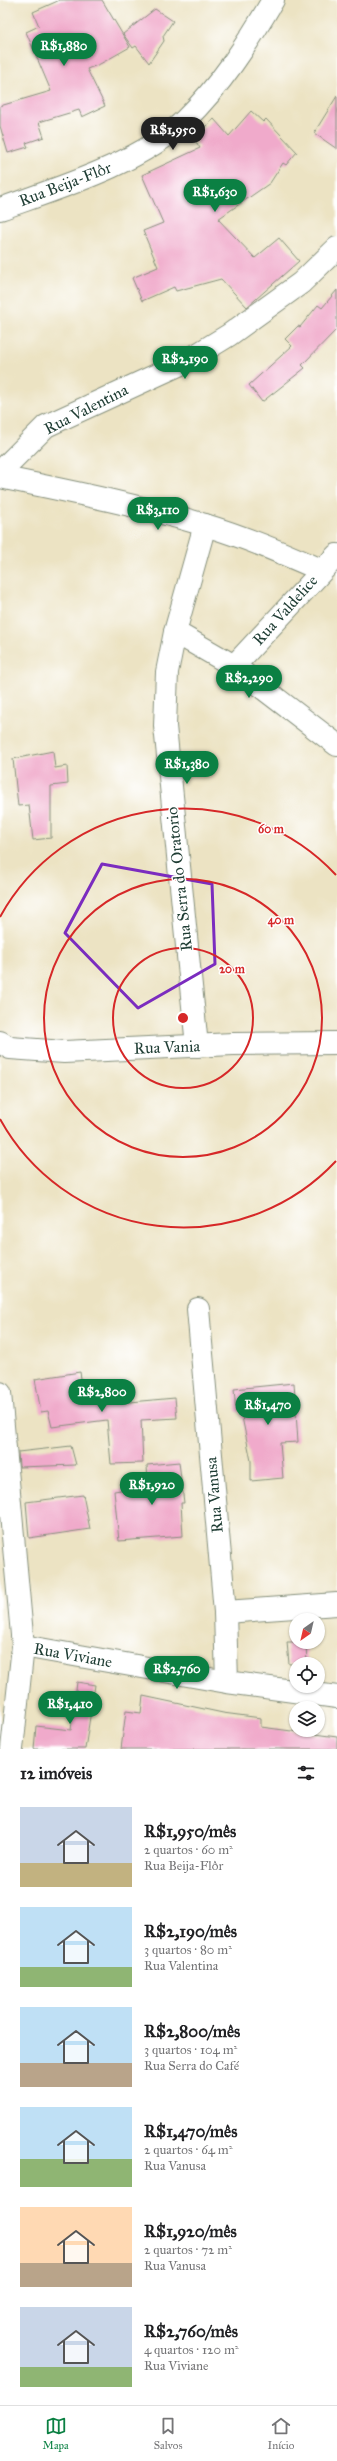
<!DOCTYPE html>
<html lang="pt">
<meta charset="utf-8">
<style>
body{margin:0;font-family:"IM FELL Great Primer",serif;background:#f6f6f6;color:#202124;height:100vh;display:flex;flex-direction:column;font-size:15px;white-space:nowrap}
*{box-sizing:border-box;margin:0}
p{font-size:13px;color:#757577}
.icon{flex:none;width:22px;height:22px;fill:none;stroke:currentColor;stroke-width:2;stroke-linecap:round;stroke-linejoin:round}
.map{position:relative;height:1749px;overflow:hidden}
.details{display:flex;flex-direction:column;background:#fff;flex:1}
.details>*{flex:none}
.needle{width:26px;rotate:214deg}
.fabs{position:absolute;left:289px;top:1613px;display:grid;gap:8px}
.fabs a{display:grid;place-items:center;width:36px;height:36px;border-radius:50%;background:#fff;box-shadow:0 1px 3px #0004;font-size:20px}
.price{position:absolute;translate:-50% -34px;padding:0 9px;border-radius:14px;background:#0b8043;color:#fff;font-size:13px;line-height:26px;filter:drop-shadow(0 1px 2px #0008)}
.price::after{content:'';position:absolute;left:50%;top:24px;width:12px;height:9px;margin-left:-6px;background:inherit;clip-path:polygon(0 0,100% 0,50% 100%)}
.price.active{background:#222;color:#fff}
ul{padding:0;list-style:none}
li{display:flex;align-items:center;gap:12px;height:100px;padding:0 20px}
li span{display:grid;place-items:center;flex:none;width:112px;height:80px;border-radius:0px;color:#555}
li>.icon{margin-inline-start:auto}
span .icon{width:48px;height:48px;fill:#fffc;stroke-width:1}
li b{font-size:17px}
h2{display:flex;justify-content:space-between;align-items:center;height:48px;padding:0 20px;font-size:17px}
.menu{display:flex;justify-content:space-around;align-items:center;height:56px;border-top:1px solid #e0e0e0;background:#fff;font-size:11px;color:#757577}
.menu a{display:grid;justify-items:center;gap:2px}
.menu .active{color:#0b8043}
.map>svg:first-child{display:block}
.building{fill:#f0aacb}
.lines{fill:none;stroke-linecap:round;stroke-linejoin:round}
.minor-casing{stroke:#86907c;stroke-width:24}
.minor{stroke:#fff;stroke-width:22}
.marked{fill:none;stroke:#7b2cbf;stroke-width:3;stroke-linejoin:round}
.ring{fill:none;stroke:#d62828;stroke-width:2}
.labels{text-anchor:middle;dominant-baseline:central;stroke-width:3;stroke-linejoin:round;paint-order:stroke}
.street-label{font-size:16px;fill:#1f3d34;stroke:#fff}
.centre{fill:#d62828;stroke:#fff;stroke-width:2}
.ring-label{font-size:12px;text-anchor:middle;font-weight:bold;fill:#d62828;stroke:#fff;stroke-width:3;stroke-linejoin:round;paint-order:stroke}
</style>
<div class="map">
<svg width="337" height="1749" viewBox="0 0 337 1749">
<rect width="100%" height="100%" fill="#fff"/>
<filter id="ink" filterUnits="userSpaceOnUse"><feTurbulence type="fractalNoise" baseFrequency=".025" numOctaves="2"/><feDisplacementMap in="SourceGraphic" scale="8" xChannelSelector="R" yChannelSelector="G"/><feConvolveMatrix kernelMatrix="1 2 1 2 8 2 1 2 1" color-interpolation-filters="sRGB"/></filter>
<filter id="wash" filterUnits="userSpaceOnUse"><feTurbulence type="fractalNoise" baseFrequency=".012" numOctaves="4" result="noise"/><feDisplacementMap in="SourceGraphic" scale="16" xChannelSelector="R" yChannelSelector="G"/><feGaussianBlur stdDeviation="0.9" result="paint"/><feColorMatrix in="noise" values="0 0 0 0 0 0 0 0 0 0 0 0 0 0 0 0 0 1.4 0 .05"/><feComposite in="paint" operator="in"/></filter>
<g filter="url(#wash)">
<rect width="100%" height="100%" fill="#ece3c3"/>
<g id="blocks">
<g class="building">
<polygon points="60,0 102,0 130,47 100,64 87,69 105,106 82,117 79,110 39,122 44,137 26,143 28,147 8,153 0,126 0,106 51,91 26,32 39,26 33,12"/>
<polygon points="155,9 173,21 163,36 164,41 149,63 136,46 133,48 123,34"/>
<polygon points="337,96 337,149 314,133"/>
<polygon points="251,111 263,122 266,119 297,152 286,165 283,163 270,183 218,219 255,258 279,238 299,261 247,307 221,279 176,291 174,287 142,301 132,278 158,267 143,231 163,223 142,175 200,148 193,137 214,119 229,136"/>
<polygon points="337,290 337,329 302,365 305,368 262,402 249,385 292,346 285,339 298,326 300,327 318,305 322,308"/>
<polygon points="53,751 55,768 67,766 68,784 51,786 51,838 33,840 29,805 18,806 13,759"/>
<polygon points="80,1372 83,1391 117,1388 119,1403 175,1398 177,1418 141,1420 143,1463 111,1464 107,1420 52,1427 48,1411 41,1412 35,1379"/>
<polygon points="294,1383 298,1442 280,1443 283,1478 251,1481 251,1461 241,1412 236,1412 234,1389"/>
<polygon points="71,1446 76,1465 19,1467 18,1452"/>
<polygon points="179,1462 184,1503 181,1503 183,1536 119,1541 114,1491 148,1486 147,1465"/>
<polygon points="83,1495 90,1529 29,1538 26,1502"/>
<polygon points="287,1642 306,1642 307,1664 289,1664"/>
<polygon points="77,1682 95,1685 85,1749 34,1749 36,1726 71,1730"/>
<polygon points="143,1696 223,1713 261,1718 261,1727 337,1737 337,1749 121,1749 126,1711 141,1713"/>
</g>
</g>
</g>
<g filter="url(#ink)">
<use href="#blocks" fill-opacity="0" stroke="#86907c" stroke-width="1"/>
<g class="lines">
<g class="minor-casing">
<g id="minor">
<path d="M 0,209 C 58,188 141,163 185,120 C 221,85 248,43 273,0"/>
<polyline points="0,472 46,426 185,362 229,335 301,283 337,248"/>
<path d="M 0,477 C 68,491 138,505 205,525 C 245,537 283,553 321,570"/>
<polyline points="175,632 234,666 337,745"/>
<polyline points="234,666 337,555"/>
<polyline points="0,1042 10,1048 64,1052 233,1044 337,1043"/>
<polyline points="197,1046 165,726 167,672 175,632 205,525"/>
<polyline points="198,1309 225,1612 227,1682"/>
<polyline points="0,1393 23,1646 12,1749"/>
<polyline points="225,1612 337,1604"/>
<polyline points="23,1646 227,1682 337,1697"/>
</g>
</g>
<use href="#minor" class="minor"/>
</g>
</g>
<path class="marked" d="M 102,864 L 212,884 L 215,964 L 138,1008 L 65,933 Z"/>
<g class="ring">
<circle cx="183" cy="1018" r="70"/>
<circle cx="183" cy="1018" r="139"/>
<path d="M336 1161A209 209 0 0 1 0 1119M0 917A209 209 0 0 1 336 875"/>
</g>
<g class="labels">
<g class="street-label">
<text transform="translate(65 184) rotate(-21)">Rua Beija-Flôr</text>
<text transform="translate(86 409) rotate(-27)">Rua Valentina</text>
<text transform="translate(285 610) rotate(-48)">Rua Valdelice</text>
<text transform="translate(179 879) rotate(-96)">Rua Serra do Oratorio</text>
<text transform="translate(167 1047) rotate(-2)">Rua Vania</text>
<text transform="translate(214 1495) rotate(-95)">Rua Vanusa</text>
<text transform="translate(73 1655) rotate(10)">Rua Viviane</text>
</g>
</g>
<circle cx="183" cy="1018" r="6" class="centre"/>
<g class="ring-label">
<text x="271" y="833">60 m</text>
<text x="281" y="924">40 m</text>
<text x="232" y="973">20 m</text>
</g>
</svg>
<div class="fabs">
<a><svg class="needle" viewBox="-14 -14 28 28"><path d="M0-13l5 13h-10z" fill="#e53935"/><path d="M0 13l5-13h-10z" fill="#757577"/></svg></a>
<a><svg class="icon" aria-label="locate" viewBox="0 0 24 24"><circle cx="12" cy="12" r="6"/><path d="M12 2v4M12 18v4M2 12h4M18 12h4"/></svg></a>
<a><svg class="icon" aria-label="layers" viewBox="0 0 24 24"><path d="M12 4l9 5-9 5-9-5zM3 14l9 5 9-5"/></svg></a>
</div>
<b class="price" style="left:64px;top:67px">R$1,880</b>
<b class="price active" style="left:173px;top:151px">R$1,950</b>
<b class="price" style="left:215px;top:213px">R$1,630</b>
<b class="price" style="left:185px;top:380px">R$2,190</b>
<b class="price" style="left:158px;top:531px">R$3,110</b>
<b class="price" style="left:249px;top:699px">R$2,290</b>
<b class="price" style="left:187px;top:785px">R$1,380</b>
<b class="price" style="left:102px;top:1413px">R$2,800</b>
<b class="price" style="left:268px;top:1426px">R$1,470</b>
<b class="price" style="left:152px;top:1506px">R$1,920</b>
<b class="price" style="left:177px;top:1690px">R$2,760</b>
<b class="price" style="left:70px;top:1725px">R$1,410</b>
</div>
<section class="details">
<h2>12 imóveis<svg class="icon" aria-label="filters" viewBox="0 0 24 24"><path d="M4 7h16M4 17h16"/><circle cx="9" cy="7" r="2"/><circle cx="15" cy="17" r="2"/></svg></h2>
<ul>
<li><span style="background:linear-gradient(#c9d6e8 70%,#c2b280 0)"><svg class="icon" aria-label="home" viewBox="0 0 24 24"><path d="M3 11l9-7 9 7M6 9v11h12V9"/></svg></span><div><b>R$1,950/mês</b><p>2 quartos · 60 m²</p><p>Rua Beija-Flôr</p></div></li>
<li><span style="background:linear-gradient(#bfe0f5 75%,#8fb573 0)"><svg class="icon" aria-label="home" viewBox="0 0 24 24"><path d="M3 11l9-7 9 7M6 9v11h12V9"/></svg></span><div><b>R$2,190/mês</b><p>3 quartos · 80 m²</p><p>Rua Valentina</p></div></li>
<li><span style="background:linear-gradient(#bfe0f5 70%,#b9a48a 0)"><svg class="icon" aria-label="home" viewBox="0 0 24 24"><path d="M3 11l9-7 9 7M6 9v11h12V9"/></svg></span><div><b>R$2,800/mês</b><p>3 quartos · 104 m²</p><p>Rua Serra do Café</p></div></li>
<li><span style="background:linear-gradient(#bfe0f5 65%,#8fb573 0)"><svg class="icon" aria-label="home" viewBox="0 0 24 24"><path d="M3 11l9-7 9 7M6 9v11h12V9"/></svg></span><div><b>R$1,470/mês</b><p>2 quartos · 64 m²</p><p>Rua Vanusa</p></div></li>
<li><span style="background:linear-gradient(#ffd9b3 70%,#b9a48a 0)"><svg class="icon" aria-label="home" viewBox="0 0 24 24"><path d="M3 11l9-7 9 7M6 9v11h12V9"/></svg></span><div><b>R$1,920/mês</b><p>2 quartos · 72 m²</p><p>Rua Vanusa</p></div></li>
<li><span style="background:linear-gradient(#c9d6e8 75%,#8fb573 0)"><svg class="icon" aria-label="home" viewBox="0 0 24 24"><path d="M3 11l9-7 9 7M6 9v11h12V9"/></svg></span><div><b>R$2,760/mês</b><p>4 quartos · 120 m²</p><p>Rua Viviane</p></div></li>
</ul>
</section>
<nav class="menu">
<a class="active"><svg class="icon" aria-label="map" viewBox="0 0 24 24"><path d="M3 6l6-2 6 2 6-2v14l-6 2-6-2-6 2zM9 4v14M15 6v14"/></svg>Mapa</a>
<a><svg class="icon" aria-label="saved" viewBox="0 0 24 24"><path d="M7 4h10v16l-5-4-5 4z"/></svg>Salvos</a>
<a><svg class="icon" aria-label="home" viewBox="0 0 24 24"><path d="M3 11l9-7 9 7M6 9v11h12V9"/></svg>Início</a>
</nav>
